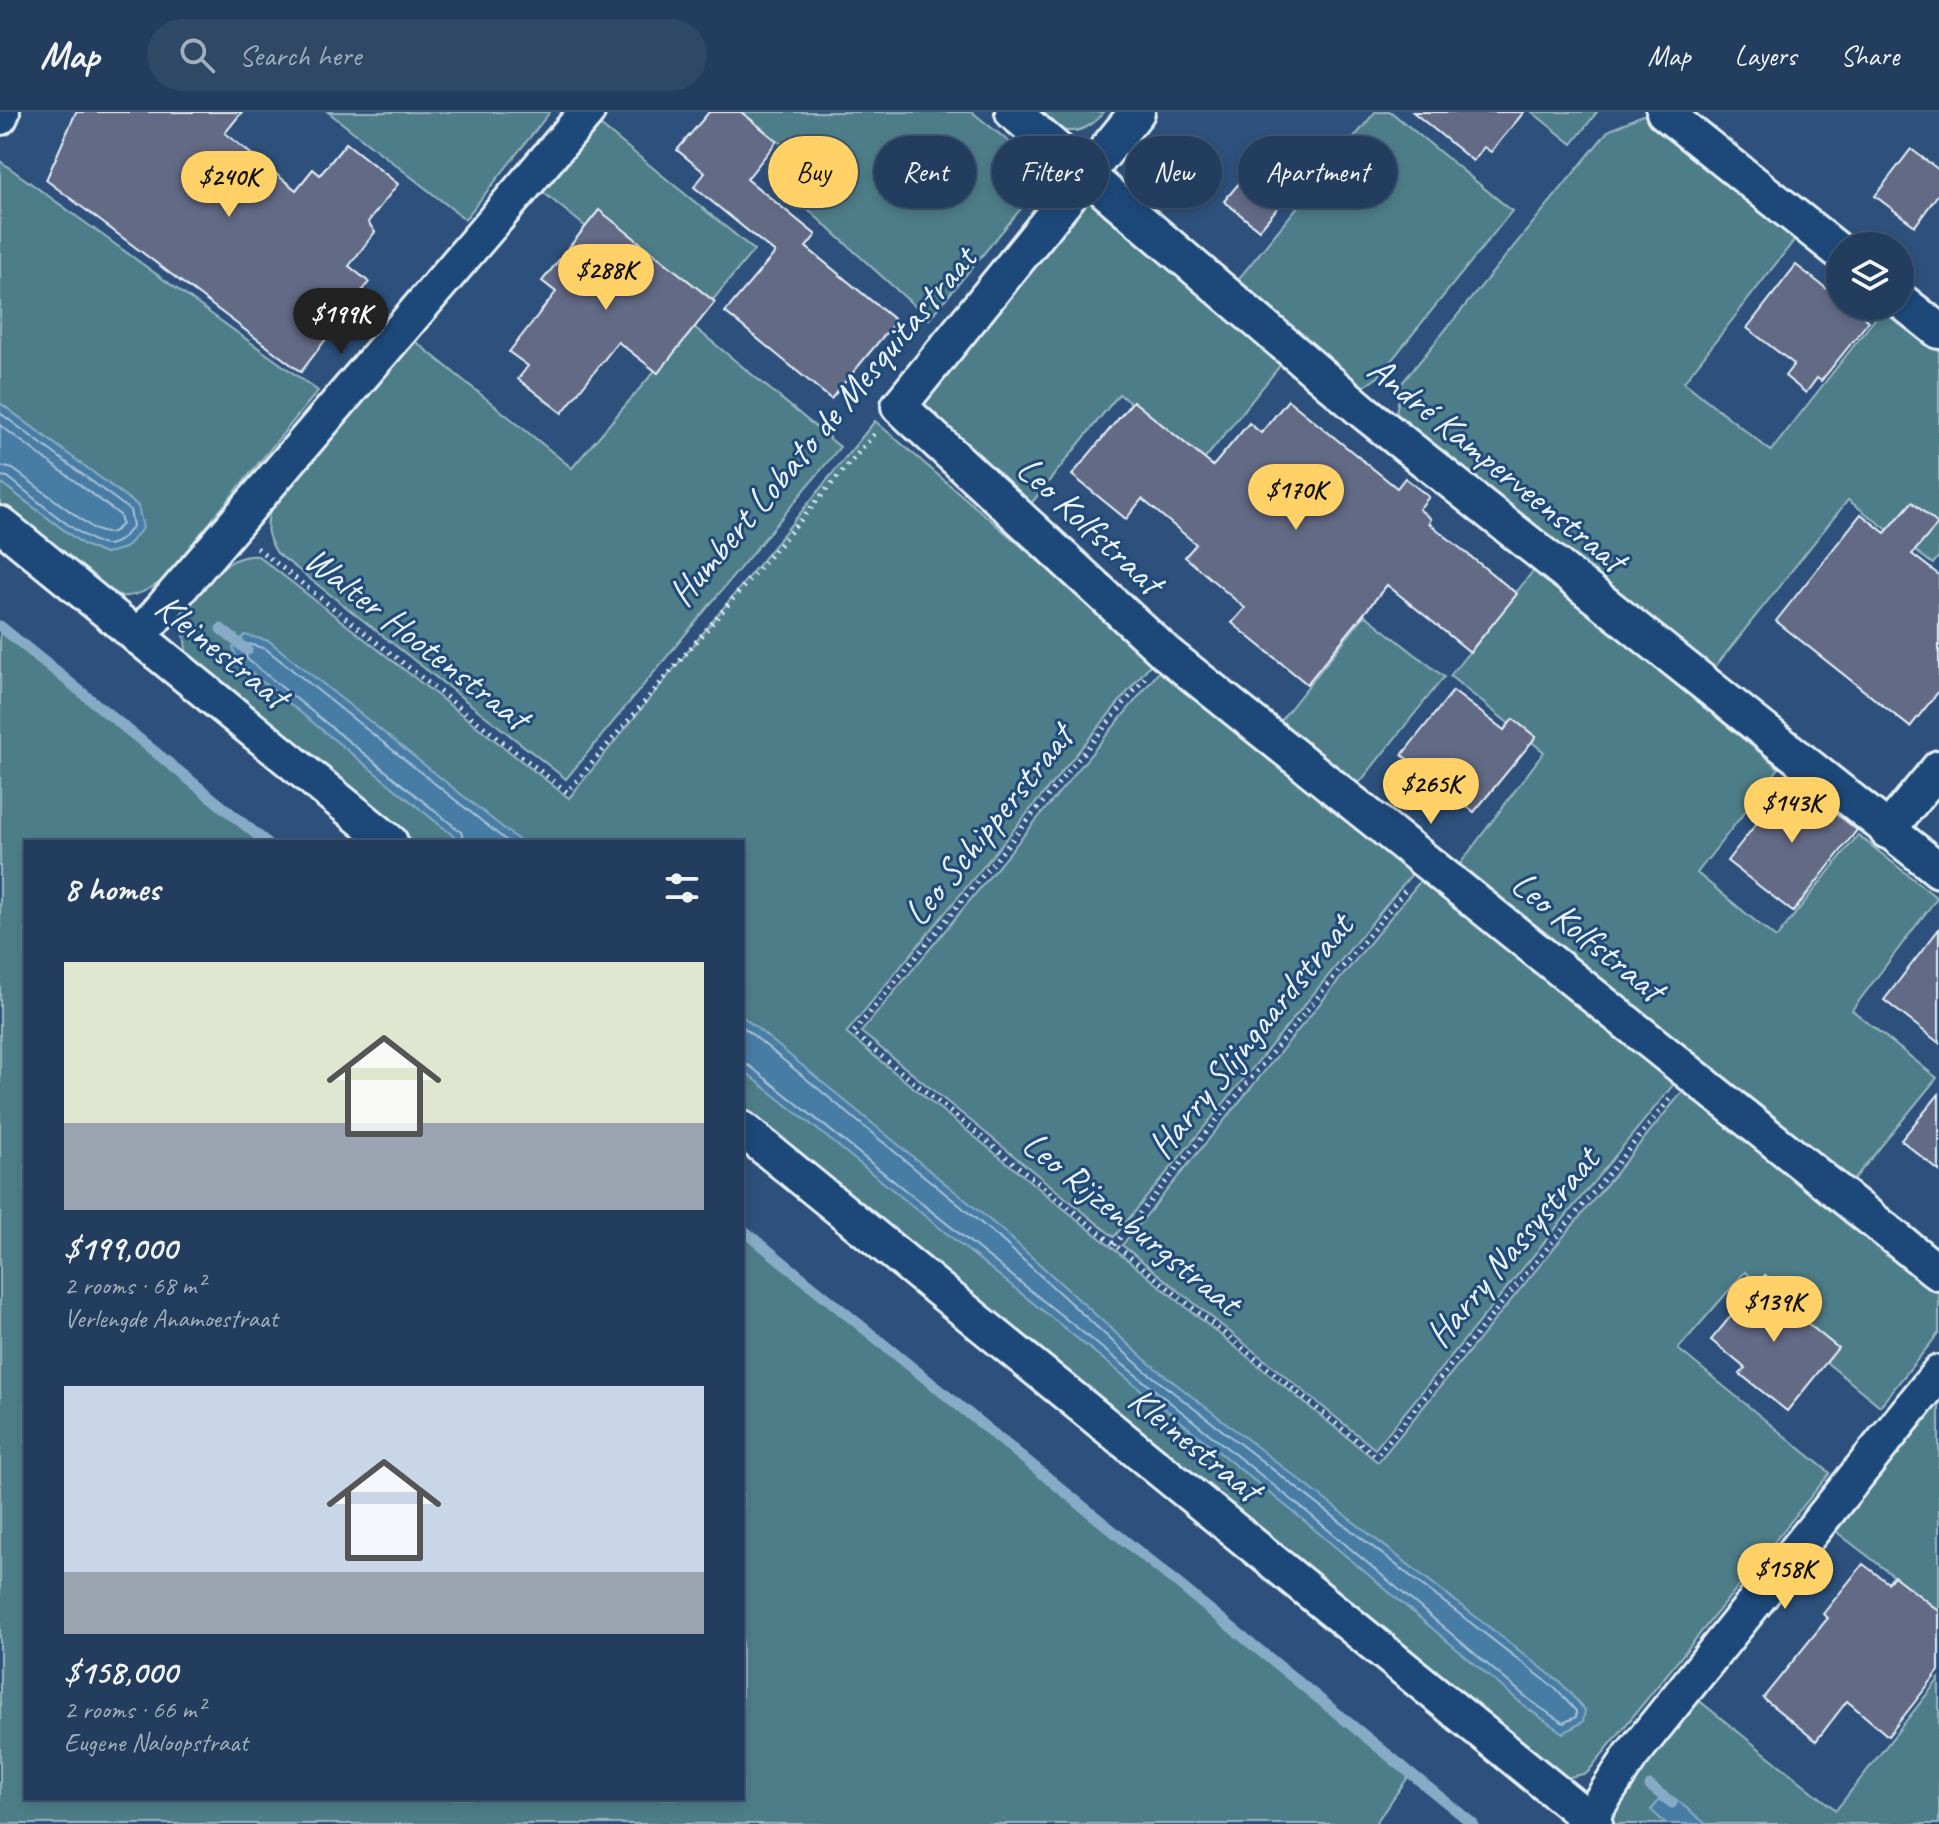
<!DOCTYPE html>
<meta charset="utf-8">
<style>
body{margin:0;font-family:Caveat,sans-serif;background:#2e4866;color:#f1f3f6;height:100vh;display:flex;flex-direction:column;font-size:30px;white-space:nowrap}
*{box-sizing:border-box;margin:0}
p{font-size:26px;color:#a2aebc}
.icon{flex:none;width:44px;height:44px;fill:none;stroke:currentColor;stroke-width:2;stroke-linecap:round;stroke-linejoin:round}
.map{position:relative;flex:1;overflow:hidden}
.side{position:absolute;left:24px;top:728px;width:720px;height:960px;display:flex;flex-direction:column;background:#223d5d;border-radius:0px;box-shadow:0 4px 12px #0003,0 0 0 2px #3f5672}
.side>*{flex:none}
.guide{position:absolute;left:768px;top:24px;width:760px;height:72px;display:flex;gap:16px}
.tools{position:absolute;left:1826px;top:120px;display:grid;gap:16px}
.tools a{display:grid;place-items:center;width:88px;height:88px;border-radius:50%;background:#223d5d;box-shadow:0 4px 12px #0003,0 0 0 2px #3f5672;font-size:40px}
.price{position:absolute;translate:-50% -68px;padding:0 18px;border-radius:28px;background:#ffd166;color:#111;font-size:26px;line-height:52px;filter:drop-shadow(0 2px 4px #0008)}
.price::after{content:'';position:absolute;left:50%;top:48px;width:24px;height:18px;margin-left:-12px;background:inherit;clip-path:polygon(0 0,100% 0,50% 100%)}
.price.current{background:#222;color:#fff}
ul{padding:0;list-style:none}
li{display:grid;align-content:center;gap:16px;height:424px;padding:0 40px}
li span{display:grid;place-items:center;height:248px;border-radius:0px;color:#555}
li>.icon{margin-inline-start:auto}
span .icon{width:144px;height:144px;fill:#fffc;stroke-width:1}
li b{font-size:34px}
h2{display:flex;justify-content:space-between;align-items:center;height:96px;padding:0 40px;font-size:34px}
.chip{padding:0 28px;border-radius:36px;background:#223d5d;box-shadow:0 4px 12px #0003,0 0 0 2px #3f5672;font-size:28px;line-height:72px}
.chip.current{background:#ffd166;color:#111}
header{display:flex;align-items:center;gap:48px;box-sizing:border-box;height:112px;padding:0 40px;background:#223d5d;border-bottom:2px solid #3f5672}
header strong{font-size:38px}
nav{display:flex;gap:44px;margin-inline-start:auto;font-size:28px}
.search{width:560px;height:72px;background:#2e4866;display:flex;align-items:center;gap:20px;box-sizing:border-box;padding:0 28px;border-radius:44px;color:#a2aebc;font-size:30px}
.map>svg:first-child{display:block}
.green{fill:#4d7d88;stroke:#9ab7c0;stroke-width:2}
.water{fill:#477ca4;stroke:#87abc6;stroke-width:2}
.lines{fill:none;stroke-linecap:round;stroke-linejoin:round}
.shore{stroke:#a8c2d6;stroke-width:2}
.stream{stroke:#87abc6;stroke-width:11}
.building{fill:#636b86;stroke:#e8f1f8;stroke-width:2}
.street-casing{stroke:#e8f1f8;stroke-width:40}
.path{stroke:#e8f1f8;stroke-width:5;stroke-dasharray:2 6;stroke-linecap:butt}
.street{stroke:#1f4a7a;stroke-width:34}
.labels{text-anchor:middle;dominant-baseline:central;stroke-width:6;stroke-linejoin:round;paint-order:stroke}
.street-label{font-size:38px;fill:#e8f1f8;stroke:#1f4a7a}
</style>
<header>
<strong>Map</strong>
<div class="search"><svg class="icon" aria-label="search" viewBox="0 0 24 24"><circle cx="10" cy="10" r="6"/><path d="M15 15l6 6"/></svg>Search here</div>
<nav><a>Map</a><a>Layers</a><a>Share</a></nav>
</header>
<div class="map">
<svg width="1939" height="1712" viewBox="0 0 1939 1712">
<rect width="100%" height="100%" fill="#2d517c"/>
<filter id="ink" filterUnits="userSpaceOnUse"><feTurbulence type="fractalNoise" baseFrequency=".0125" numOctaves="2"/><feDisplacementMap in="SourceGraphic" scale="16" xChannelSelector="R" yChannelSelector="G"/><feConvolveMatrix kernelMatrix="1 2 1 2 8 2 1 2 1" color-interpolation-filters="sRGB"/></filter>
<g filter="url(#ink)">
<g class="green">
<polygon points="328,0 550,0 465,107"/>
<path d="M 742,0 L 972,0 L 1028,45 C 1035,62 1034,77 1025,92 L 929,207 L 802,92 L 822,65 Z"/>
<path d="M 1026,0 L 1104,0 C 1078,32 1055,18 1026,0 Z"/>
<polygon points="1375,0 1391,0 1512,99 1378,265 1365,274 1347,271 1231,176"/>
<polygon points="1532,0 1597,0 1572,32"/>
<polygon points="1642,3 1658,7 1799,122 1684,270 1771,339 1885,194 1939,231 1939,444 1933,452 1848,388 1711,560 1501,396 1396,301 1402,271 1608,19"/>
<polygon points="594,8 754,138 698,206 538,76"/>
<path d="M 0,49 L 318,279 L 161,470 C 149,477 135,486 120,484 C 96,482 22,411 0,393 L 0,370 L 84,433 L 105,442 L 138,394 L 0,291 Z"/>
<polygon points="1086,88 1283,250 1204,348 1119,282 1026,398 917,301 916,264"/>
<path d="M 693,214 L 840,335 L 566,667 L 277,441 C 267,425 265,417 270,399 L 411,226 L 572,356 Z"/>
<path d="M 875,309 L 1154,548 L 846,921 L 1378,1350 L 1688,973 L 1939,1179 L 1939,1221 L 1880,1294 L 1821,1246 L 1781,1191 L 1745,1160 L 1678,1237 L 1830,1361 L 1587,1661 L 1562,1667 L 742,1008 L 742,730 L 404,730 L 187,546 L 182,505 C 200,480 224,440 258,444 L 569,686 Z"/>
<polygon points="1534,458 1779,656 1697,761 1776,826 1858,723 1937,786 1852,898 1937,966 1846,1077 1454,760 1544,640 1450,564"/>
<polygon points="1365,503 1444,565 1356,675 1277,613"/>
<polygon points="0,514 266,730 26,730 26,1686 742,1686 742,1117 1411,1661 1375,1712 0,1712"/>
<polygon points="1163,555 1416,757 1114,1125 861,920"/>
<polygon points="1426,762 1679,966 1375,1337 1122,1133"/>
<polygon points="1939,1273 1939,1499 1825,1411"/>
<polygon points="1939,1567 1939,1712 1612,1712 1609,1694 1687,1579 1836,1698"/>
</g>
<g class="water">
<polygon points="0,291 138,394 143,416 125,436 105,442 84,433 0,370"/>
<polygon points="245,523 269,529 521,730 461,730 239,551 233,536"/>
<polygon points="742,904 1003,1119 1149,1251 1561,1571 1585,1598 1583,1610 1563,1621 1527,1596 1302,1407 742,957"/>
<polygon points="1663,1684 1673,1685 1706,1712 1666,1712 1651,1698"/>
</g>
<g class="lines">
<g class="shore">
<path d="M 0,301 L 130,398 L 133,414 C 126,423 120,431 108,433 C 88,434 26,379 8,365 L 0,364"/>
<path d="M 0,313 L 120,403 L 122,412 C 113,423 107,423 94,417 L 13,357 L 0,354"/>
<polyline points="465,730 461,720 247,547 244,535 249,532 266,537 508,730"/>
<polyline points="742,914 998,1125 1143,1257 1555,1576 1576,1599 1576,1605 1563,1611 1532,1590 1307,1400 750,954 742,952"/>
</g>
<g class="stream">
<polyline points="0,514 266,730"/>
<polyline points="221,517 247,538"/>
<polyline points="742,1117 1473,1712"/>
<polyline points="1650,1674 1672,1691"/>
</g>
</g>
<g class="building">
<polygon points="76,0 242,0 225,21 296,78 313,57 320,63 346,31 398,72 368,110 375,120 349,154 369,170 301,260 46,68"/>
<polygon points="709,0 741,0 777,29 747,67 816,123 806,135 896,209 831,287 725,200 775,141 694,75 705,61 677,38"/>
<polygon points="1413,0 1524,0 1491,40 1484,35 1473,49"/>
<polygon points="1911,37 1939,58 1939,81 1915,114 1875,84"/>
<polygon points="1267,38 1302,67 1259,118 1224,89"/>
<polygon points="599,98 715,190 658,261 618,230 562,301 518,267 528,254 509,240 556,180 542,169"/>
<polygon points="1796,153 1840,187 1840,194 1849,194 1869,209 1821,269 1817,266 1806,281 1785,264 1794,252 1747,216"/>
<polygon points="1288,288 1397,376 1405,366 1429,385 1419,397 1431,407 1429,411 1517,482 1470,540 1387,473 1307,572 1232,511 1245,496 1185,445 1196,432 1142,387 1126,407 1072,363 1133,289 1213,354 1249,311 1261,321"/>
<polygon points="1912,390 1938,412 1912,442 1939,463 1939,579 1910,615 1776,509 1861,402 1885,421"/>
<polygon points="1453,579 1504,618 1513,607 1536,625 1474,700 1402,643"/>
<polygon points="1792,666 1857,718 1793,800 1727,749"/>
<polygon points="1939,817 1939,931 1884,888"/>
<polygon points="1939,982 1939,1059 1901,1028"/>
<polygon points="1765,1163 1793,1186 1786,1194 1838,1236 1787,1299 1740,1262 1745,1256 1711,1228"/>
<polygon points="1863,1452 1888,1471 1894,1464 1939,1499 1939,1559 1888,1624 1847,1589 1816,1629 1763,1586 1828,1506 1823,1502"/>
</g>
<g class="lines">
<g class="street-casing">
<g id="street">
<polyline points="1013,0 1364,300 1939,758"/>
<polyline points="1137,0 899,294 1166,541 1939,1161"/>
<polyline points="1664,0 1840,140"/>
<polyline points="0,5 2,0"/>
<polyline points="1900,188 1939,219"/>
<polyline points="0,412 390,730"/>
<polyline points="138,525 587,0"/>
<polyline points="1887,719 1939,656"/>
<polyline points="742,1017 1595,1712"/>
<polyline points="1589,1707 1631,1644 1939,1261"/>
</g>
</g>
<g class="path">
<polyline points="257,436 567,680 877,319"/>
<polyline points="1145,566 853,921 1376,1344 1670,987"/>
<polyline points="1114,1133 1408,775"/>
</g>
<use href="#street" class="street"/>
</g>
</g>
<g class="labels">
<g class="street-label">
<text transform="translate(822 314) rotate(-50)">Humbert Lobato de Mesquitastraat</text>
<text transform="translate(1497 352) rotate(39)">André Kamperveenstraat</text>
<text transform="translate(1090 413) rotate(43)">Leo Kolfstraat</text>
<text transform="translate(417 526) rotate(38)">Walter Hootenstraat</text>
<text transform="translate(222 539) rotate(39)">Kleinestraat</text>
<text transform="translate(988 713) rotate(-51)">Leo Schipperstraat</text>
<text transform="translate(1588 824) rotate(39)">Leo Kolfstraat</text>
<text transform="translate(1250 924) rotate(-51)">Harry Slijngaardstraat</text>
<text transform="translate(1132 1111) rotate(39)">Leo Rijzenburgstraat</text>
<text transform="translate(1512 1135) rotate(-50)">Harry Nassystraat</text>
<text transform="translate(1195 1332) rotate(39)">Kleinestraat</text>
</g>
</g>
</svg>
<div class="tools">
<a><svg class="icon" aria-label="layers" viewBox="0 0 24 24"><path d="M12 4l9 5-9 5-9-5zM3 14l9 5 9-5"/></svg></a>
</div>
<b class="price" style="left:229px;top:107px">$240K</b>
<b class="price" style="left:606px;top:200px">$288K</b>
<b class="price current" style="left:341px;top:244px">$199K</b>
<b class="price" style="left:1296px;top:420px">$170K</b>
<b class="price" style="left:1431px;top:714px">$265K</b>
<b class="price" style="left:1792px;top:733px">$143K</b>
<b class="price" style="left:1774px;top:1232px">$139K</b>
<b class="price" style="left:1785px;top:1499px">$158K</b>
<div class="guide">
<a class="chip current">Buy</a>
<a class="chip">Rent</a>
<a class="chip">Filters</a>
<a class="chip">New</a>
<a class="chip">Apartment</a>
</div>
<section class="side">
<h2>8 homes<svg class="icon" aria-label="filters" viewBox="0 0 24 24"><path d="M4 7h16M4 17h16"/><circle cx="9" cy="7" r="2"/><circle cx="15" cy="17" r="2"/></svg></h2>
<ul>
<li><span style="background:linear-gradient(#dfe7d0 65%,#9aa5b1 0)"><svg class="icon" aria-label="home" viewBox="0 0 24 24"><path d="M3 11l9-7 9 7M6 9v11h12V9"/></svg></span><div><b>$199,000</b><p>2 rooms · 68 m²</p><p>Verlengde Anamoestraat</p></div></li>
<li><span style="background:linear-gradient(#c9d6e8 75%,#9aa5b1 0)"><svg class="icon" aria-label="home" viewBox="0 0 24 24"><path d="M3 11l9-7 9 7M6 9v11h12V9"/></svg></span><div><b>$158,000</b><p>2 rooms · 66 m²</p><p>Eugene Naloopstraat</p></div></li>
</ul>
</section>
</div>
